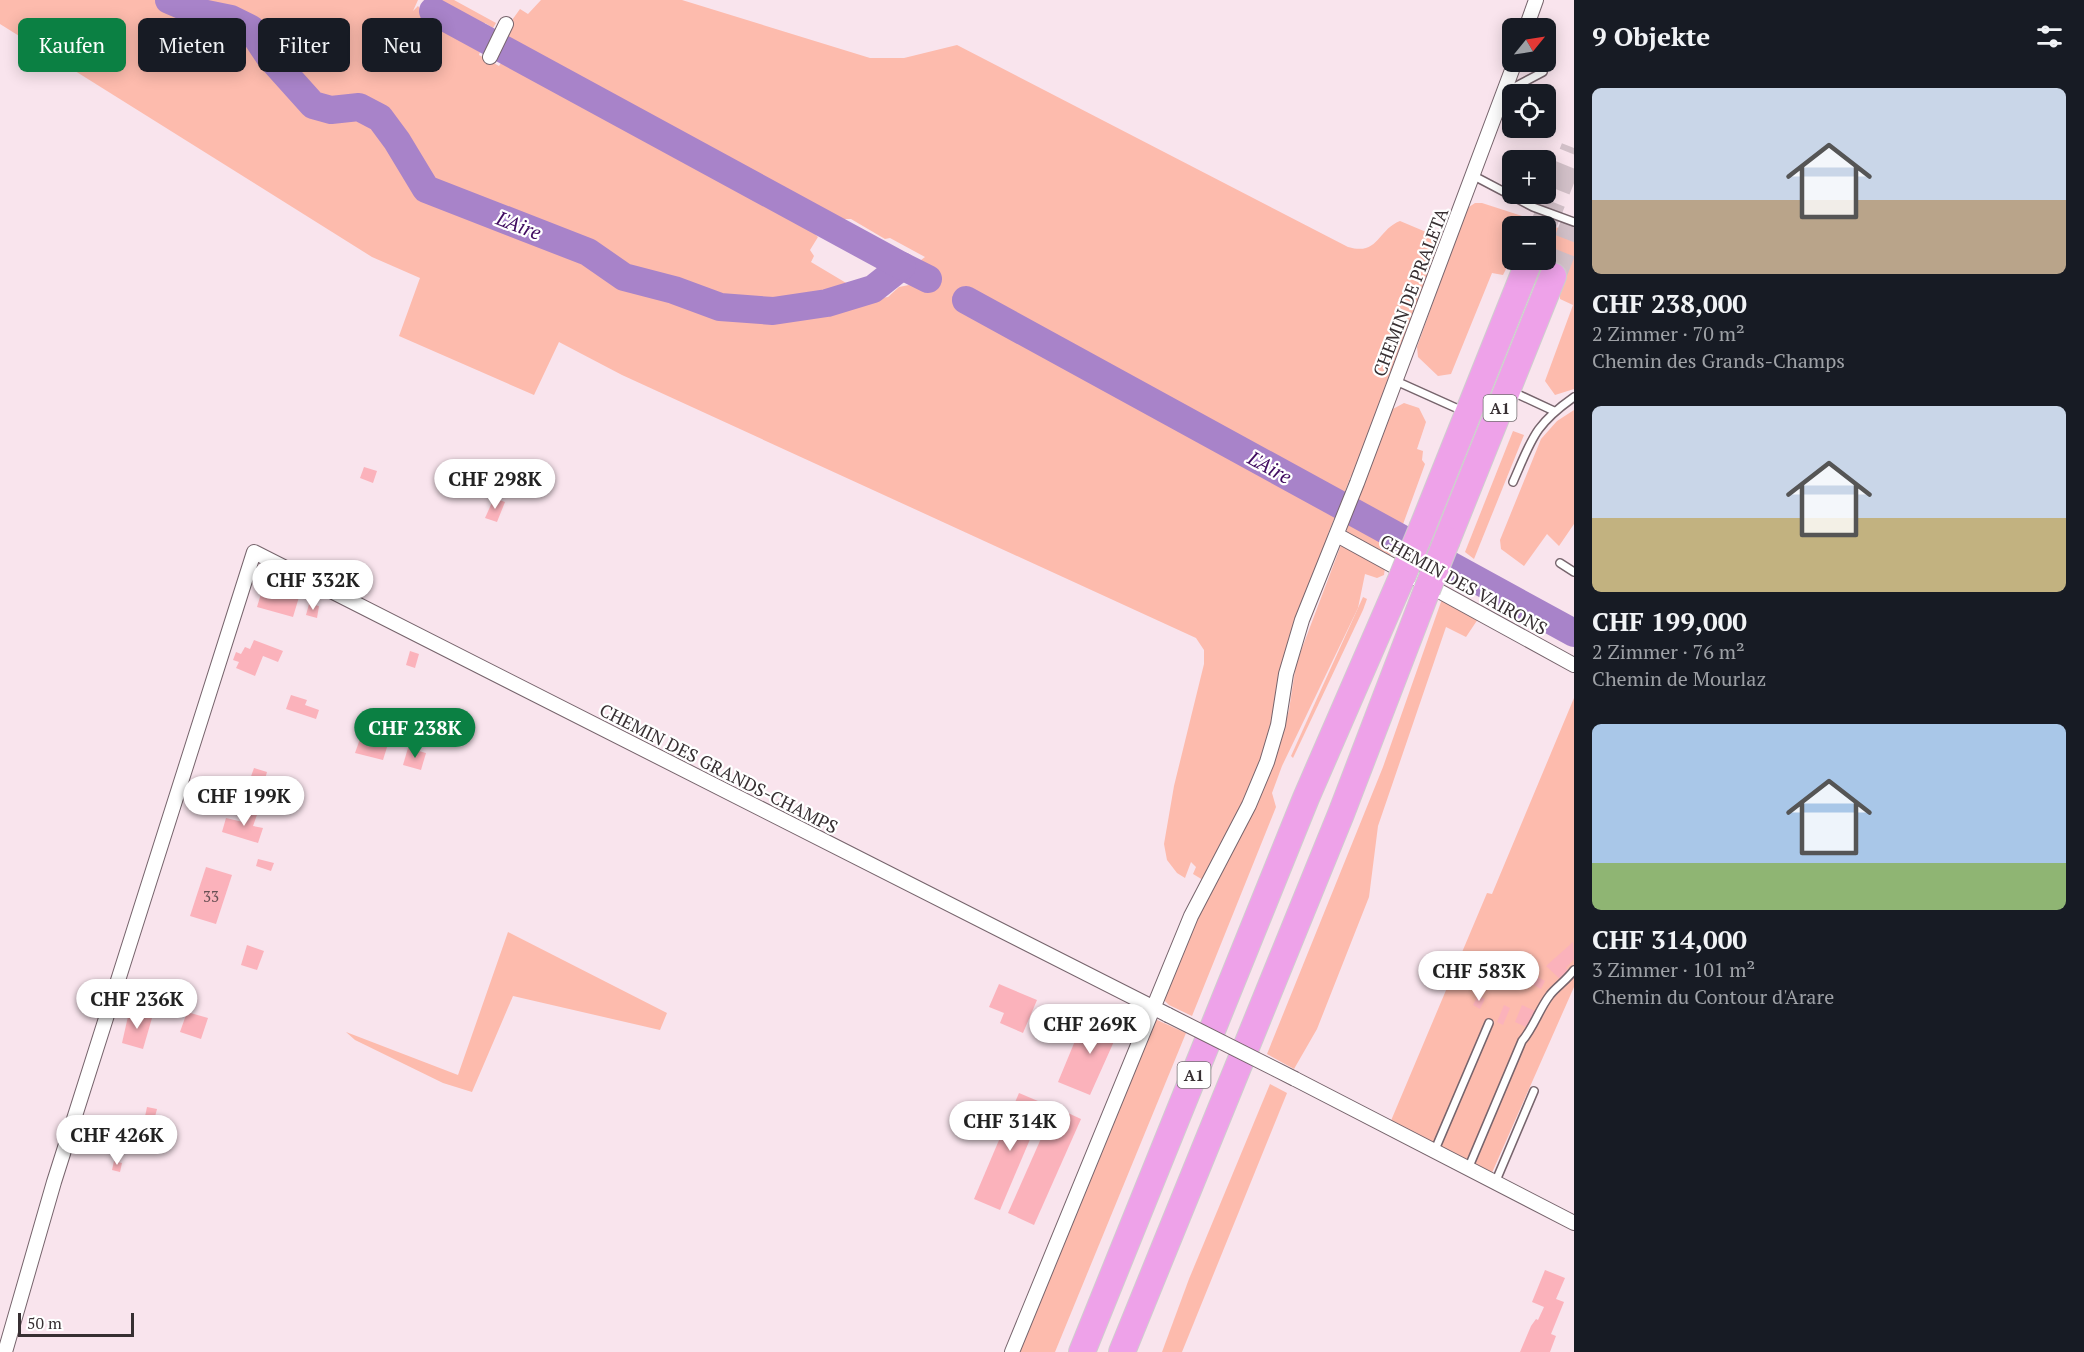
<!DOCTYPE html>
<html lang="de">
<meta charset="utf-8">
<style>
body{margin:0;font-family:"PT Serif",serif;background:#242831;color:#f1f3f6;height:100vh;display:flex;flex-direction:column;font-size:22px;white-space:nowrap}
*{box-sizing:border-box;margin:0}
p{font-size:20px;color:#9ea1a6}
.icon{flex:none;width:33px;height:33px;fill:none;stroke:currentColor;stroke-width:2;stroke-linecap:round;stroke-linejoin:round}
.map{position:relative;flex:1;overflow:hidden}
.drawer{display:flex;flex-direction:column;background:#171b24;width:510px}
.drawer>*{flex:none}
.banner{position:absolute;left:18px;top:18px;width:570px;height:54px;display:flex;gap:12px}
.needle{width:39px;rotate:60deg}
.controls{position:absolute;left:1502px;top:18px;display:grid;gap:12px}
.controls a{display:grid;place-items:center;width:54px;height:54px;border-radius:9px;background:#171b24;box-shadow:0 3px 15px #0003;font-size:30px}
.scale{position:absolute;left:18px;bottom:15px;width:116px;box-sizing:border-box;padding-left:6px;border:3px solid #372f32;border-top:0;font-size:16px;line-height:21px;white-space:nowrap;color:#372f32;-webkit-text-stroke:4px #fff;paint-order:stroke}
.price{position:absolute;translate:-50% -51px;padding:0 14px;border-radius:21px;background:#fff;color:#222;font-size:20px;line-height:39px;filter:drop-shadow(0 2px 3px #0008)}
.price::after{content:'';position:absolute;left:50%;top:36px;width:18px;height:14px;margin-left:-9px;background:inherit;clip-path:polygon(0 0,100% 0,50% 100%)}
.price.active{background:#0b8043;color:#fff}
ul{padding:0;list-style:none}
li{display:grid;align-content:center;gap:12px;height:318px;padding:0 18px}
li span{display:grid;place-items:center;height:186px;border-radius:9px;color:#555}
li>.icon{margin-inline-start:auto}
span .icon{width:108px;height:108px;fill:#fffc;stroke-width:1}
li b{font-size:26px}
h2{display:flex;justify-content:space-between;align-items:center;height:72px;padding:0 18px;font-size:26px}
.chip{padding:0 21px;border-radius:9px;background:#171b24;box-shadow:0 3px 15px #0003;font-size:21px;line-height:54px}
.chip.active{background:#0b8043;color:#fff}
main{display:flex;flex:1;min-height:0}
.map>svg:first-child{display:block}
.green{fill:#fdbbad;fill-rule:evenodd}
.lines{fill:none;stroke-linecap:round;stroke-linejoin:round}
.river{stroke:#a883c9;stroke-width:28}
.building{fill:#fbb2bb}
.motorway-tunnel{stroke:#d2c0c8;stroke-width:26;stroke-dasharray:26 13;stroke-linecap:butt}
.service-casing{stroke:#76646c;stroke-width:10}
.minor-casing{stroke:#76646c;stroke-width:16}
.motorway-casing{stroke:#cfcdce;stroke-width:28}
.service{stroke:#fff;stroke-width:7}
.minor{stroke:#fff;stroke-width:14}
.motorway{stroke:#eea2e9;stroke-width:26}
.minor-bridge-casing{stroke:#76646c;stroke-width:16;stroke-linecap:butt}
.motorway-bridge-casing{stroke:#cfcdce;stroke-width:28;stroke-linecap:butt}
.minor-bridge{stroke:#fff;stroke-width:14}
.motorway-bridge{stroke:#eea2e9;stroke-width:26}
.labels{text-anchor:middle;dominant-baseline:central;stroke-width:4.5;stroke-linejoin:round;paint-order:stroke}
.number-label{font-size:15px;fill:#685054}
.shield{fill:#fff;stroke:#736d70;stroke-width:1.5}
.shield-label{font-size:16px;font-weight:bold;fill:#372f32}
.street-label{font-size:18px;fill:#372f32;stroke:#fff}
.water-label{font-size:20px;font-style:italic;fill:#410c61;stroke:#fff}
</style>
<main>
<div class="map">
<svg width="1574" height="1352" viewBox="0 0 1574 1352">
<rect width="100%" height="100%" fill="#f9e4ed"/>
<g class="green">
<path d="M 0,0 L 418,0 L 413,11 L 418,6 L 426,17 L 475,42 L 472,47 L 480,52 L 479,55 L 499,66 L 503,60 L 736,191 L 803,223 L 818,237 L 810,250 L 814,256 L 811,262 L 873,299 L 888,297 L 899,287 L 929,281 L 921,260 L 925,257 L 890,238 L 885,239 L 851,219 L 843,219 L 502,34 L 520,9 L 528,14 L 541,0 L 682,0 L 870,58 L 904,58 L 957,45 L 1348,247 C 1379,256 1377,230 1400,221 L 1438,237 L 1446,230 L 1357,483 L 1351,476 L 1328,534 L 1337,535 L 1302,620 L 1278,725 L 1208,883 L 1193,874 L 1196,867 L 1191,862 L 1185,878 L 1177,873 L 1167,860 L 1164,844 L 1174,786 L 1204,664 L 1204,650 L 1196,638 L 622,375 L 559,342 L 534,395 L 399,336 L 420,278 L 372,257 L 0,24 Z"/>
<polygon points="422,0 454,0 496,23 493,28 485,23 482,28 435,1"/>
<path d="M 1475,203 L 1482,203 L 1574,233 L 1574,389 L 1555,395 L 1545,381 L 1573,305 L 1560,299 L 1560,281 L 1540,277 L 1535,284 L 1535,275 L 1507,267 L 1503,275 L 1492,273 L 1451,374 L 1438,376 L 1418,357 L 1417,347 L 1464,216 L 1469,207 ZM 1512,226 L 1545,226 L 1545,260 L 1512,260 Z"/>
<polygon points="1404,403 1419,408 1426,422 1417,449 1423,451 1422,460 1425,464 1402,527 1356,502 1391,410"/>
<polygon points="1574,410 1574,524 1559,546 1547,534 1524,566 1501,549 1500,540 1541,439 1557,421"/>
<polygon points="1513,431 1524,435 1474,559 1465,552"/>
<polygon points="1349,520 1394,546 1389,558 1346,534"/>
<polygon points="1341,545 1385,568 1384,575 1377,578 1365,574 1358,608 1282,766 1272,793 1276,807 1192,1016 1169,1005 1163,999 1187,939 1273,765 1289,710 1296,664"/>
<polygon points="1363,597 1367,599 1363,610 1293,758 1291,756"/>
<polygon points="1442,599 1478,619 1466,637 1446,627 1378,826 1369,897 1317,1029 1294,1069 1267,1054 1383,767"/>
<polygon points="1574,698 1574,987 1491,1175 1390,1123 1487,893 1492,894"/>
<polygon points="508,932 667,1013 660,1030 513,996 472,1092 443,1083 355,1040 346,1032 458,1075"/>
<polygon points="1155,1019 1186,1033 1055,1352 1018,1352"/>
<polygon points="1270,1084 1287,1093 1182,1352 1162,1352 1189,1279"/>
</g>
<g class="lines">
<g class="river">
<polyline points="169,0 197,12 231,19 251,29 269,56 313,105 331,110 359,107 380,118 397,141 426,189 588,252 624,277 674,290 720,307 773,311 827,303 873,289 902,266 928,279"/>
<polyline points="433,11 902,266"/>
<polyline points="966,300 1574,633"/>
</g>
</g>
<g class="building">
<polygon points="364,467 377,471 373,483 360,478"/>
<polygon points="494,498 505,502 497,522 485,518"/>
<polygon points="263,587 287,596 287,594 299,597 293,617 257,607"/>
<polygon points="309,604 319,606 317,618 306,615"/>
<polygon points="254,640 283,651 278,662 263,656 255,676 236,668 239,662 233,660 236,652 241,654 245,647 250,649"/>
<polygon points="410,651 419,654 415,668 406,665"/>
<polygon points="291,695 307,700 305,705 319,710 316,719 286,709"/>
<polygon points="361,736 388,744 383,760 355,753"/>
<polygon points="408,748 426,753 421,770 403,765"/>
<polygon points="254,768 267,772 263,786 249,782"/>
<polygon points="248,806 259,809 253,826 263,828 258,843 222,832 226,818 243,822"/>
<polygon points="258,859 274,863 271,871 256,866"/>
<polygon points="206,867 232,875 216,924 190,916"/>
<polygon points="1573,942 1574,959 1566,968 1569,971 1561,980 1546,966"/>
<polygon points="247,945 264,951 257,970 241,965"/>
<polygon points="1530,973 1545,981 1541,989 1526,981"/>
<polygon points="999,984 1037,1000 1023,1033 1000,1023 1004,1013 989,1007"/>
<polygon points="1478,995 1485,999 1480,1009 1473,1005"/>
<polygon points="1504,1005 1510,1008 1503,1025 1497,1022"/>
<polygon points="1522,1005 1535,1011 1528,1028 1515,1022"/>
<polygon points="129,1012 152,1018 143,1049 122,1043"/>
<polygon points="187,1012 208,1018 201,1039 180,1032"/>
<polygon points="1109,1013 1124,1019 1090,1095 1058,1082 1082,1024 1101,1032"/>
<polygon points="1019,1093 1045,1104 1000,1210 974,1199"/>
<polygon points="147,1107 157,1109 152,1128 143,1126"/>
<polygon points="1055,1107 1081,1119 1034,1225 1008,1213"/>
<polygon points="114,1161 122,1163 120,1172 112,1170"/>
<polygon points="1545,1270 1565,1278 1556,1299 1564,1302 1551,1334 1556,1336 1550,1352 1520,1352 1531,1326 1536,1319 1538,1320 1544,1307 1532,1302"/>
</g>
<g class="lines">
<g class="motorway-tunnel">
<polyline points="1543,226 1574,148"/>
<polyline points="1553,276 1574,223"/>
</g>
<g class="service-casing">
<g id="service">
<polyline points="1505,92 1543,72"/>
<polyline points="1474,176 1533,207 1574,222"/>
<polyline points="1396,381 1465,412"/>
<polyline points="1513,392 1554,411"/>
<path d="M 1513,482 C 1532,439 1534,425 1574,397"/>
<polyline points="1560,563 1574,572"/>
<polyline points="1434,1152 1489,1023"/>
<path d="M 1468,1169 L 1522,1041 C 1534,1027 1539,1009 1550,995 C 1556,987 1566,981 1574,970"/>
<polyline points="1495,1183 1534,1091"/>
</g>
</g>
<g class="minor-casing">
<g id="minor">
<polyline points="1526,28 1536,0"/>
<polyline points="490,57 506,24"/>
<polyline points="1337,535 1574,665"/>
<polyline points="1295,1079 1574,1223"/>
<polyline points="5,1352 54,1182 254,552 1168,1015"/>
<polyline points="1012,1352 1191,916 1249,805 1267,762 1278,725 1286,674 1302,620 1357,483 1515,62"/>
</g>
</g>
<g class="motorway-casing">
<g id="motorway">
<polyline points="1423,526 1527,266"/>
<polyline points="1447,540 1553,276"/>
<polyline points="1082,1352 1306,798 1402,577"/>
<polyline points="1122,1352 1341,814 1427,590"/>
</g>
</g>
<use href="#service" class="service"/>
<use href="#minor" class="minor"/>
<use href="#motorway" class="motorway"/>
<g class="minor-bridge-casing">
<polyline id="minor-bridge" points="1168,1015 1295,1079"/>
</g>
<g class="motorway-bridge-casing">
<g id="motorway-bridge">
<polyline points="1402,577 1423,526"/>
<polyline points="1427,590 1447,540"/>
</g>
</g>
<use href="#minor-bridge" class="minor-bridge"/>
<use href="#motorway-bridge" class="motorway-bridge"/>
</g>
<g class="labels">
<g class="number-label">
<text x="211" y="896">33</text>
</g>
<g class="shield">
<rect x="1483.5" y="395" width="33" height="26" rx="4.5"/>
<rect x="1177.5" y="1062" width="33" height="26" rx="4.5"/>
</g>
<g class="shield-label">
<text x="1500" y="408">A1</text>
<text x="1194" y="1075">A1</text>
</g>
<g class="street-label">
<text transform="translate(1410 292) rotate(-69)">CHEMIN DE PRALETA</text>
<text transform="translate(1464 584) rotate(29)">CHEMIN DES VAIRONS</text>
<text transform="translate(719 768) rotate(27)">CHEMIN DES GRANDS-CHAMPS</text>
</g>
<g class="water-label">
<text transform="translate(519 225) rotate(21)">L'Aire</text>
<text transform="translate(1270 467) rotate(29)">L'Aire</text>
</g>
</g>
</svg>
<div class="controls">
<a><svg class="needle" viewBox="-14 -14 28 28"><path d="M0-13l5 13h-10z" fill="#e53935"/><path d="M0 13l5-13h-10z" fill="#9ea1a6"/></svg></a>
<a><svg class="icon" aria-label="locate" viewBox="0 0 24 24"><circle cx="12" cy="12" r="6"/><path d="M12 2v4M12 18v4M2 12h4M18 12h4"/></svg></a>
<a>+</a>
<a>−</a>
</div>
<div class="scale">50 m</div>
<b class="price" style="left:495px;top:510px">CHF 298K</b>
<b class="price" style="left:313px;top:611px">CHF 332K</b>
<b class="price active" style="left:415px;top:759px">CHF 238K</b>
<b class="price" style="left:244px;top:827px">CHF 199K</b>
<b class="price" style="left:1479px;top:1002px">CHF 583K</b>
<b class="price" style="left:137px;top:1030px">CHF 236K</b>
<b class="price" style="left:1090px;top:1055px">CHF 269K</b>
<b class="price" style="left:1010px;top:1152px">CHF 314K</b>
<b class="price" style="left:117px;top:1166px">CHF 426K</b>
<div class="banner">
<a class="chip active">Kaufen</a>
<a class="chip">Mieten</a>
<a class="chip">Filter</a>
<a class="chip">Neu</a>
</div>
</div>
<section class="drawer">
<h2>9 Objekte<svg class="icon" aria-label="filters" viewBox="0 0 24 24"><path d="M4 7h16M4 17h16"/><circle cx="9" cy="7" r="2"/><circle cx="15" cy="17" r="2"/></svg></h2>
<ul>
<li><span style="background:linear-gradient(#c9d6e8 60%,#b9a48a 0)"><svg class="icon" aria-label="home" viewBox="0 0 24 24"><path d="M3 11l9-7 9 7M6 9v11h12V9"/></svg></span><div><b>CHF 238,000</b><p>2 Zimmer · 70 m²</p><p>Chemin des Grands-Champs</p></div></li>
<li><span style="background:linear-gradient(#c9d6e8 60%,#c2b280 0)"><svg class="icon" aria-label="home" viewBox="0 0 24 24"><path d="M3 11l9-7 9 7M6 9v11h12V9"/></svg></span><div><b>CHF 199,000</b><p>2 Zimmer · 76 m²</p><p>Chemin de Mourlaz</p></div></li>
<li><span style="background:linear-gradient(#a9c7e8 75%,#8fb573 0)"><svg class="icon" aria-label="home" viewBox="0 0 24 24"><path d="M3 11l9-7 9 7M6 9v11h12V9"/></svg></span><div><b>CHF 314,000</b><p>3 Zimmer · 101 m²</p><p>Chemin du Contour d'Arare</p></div></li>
</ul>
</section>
</main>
